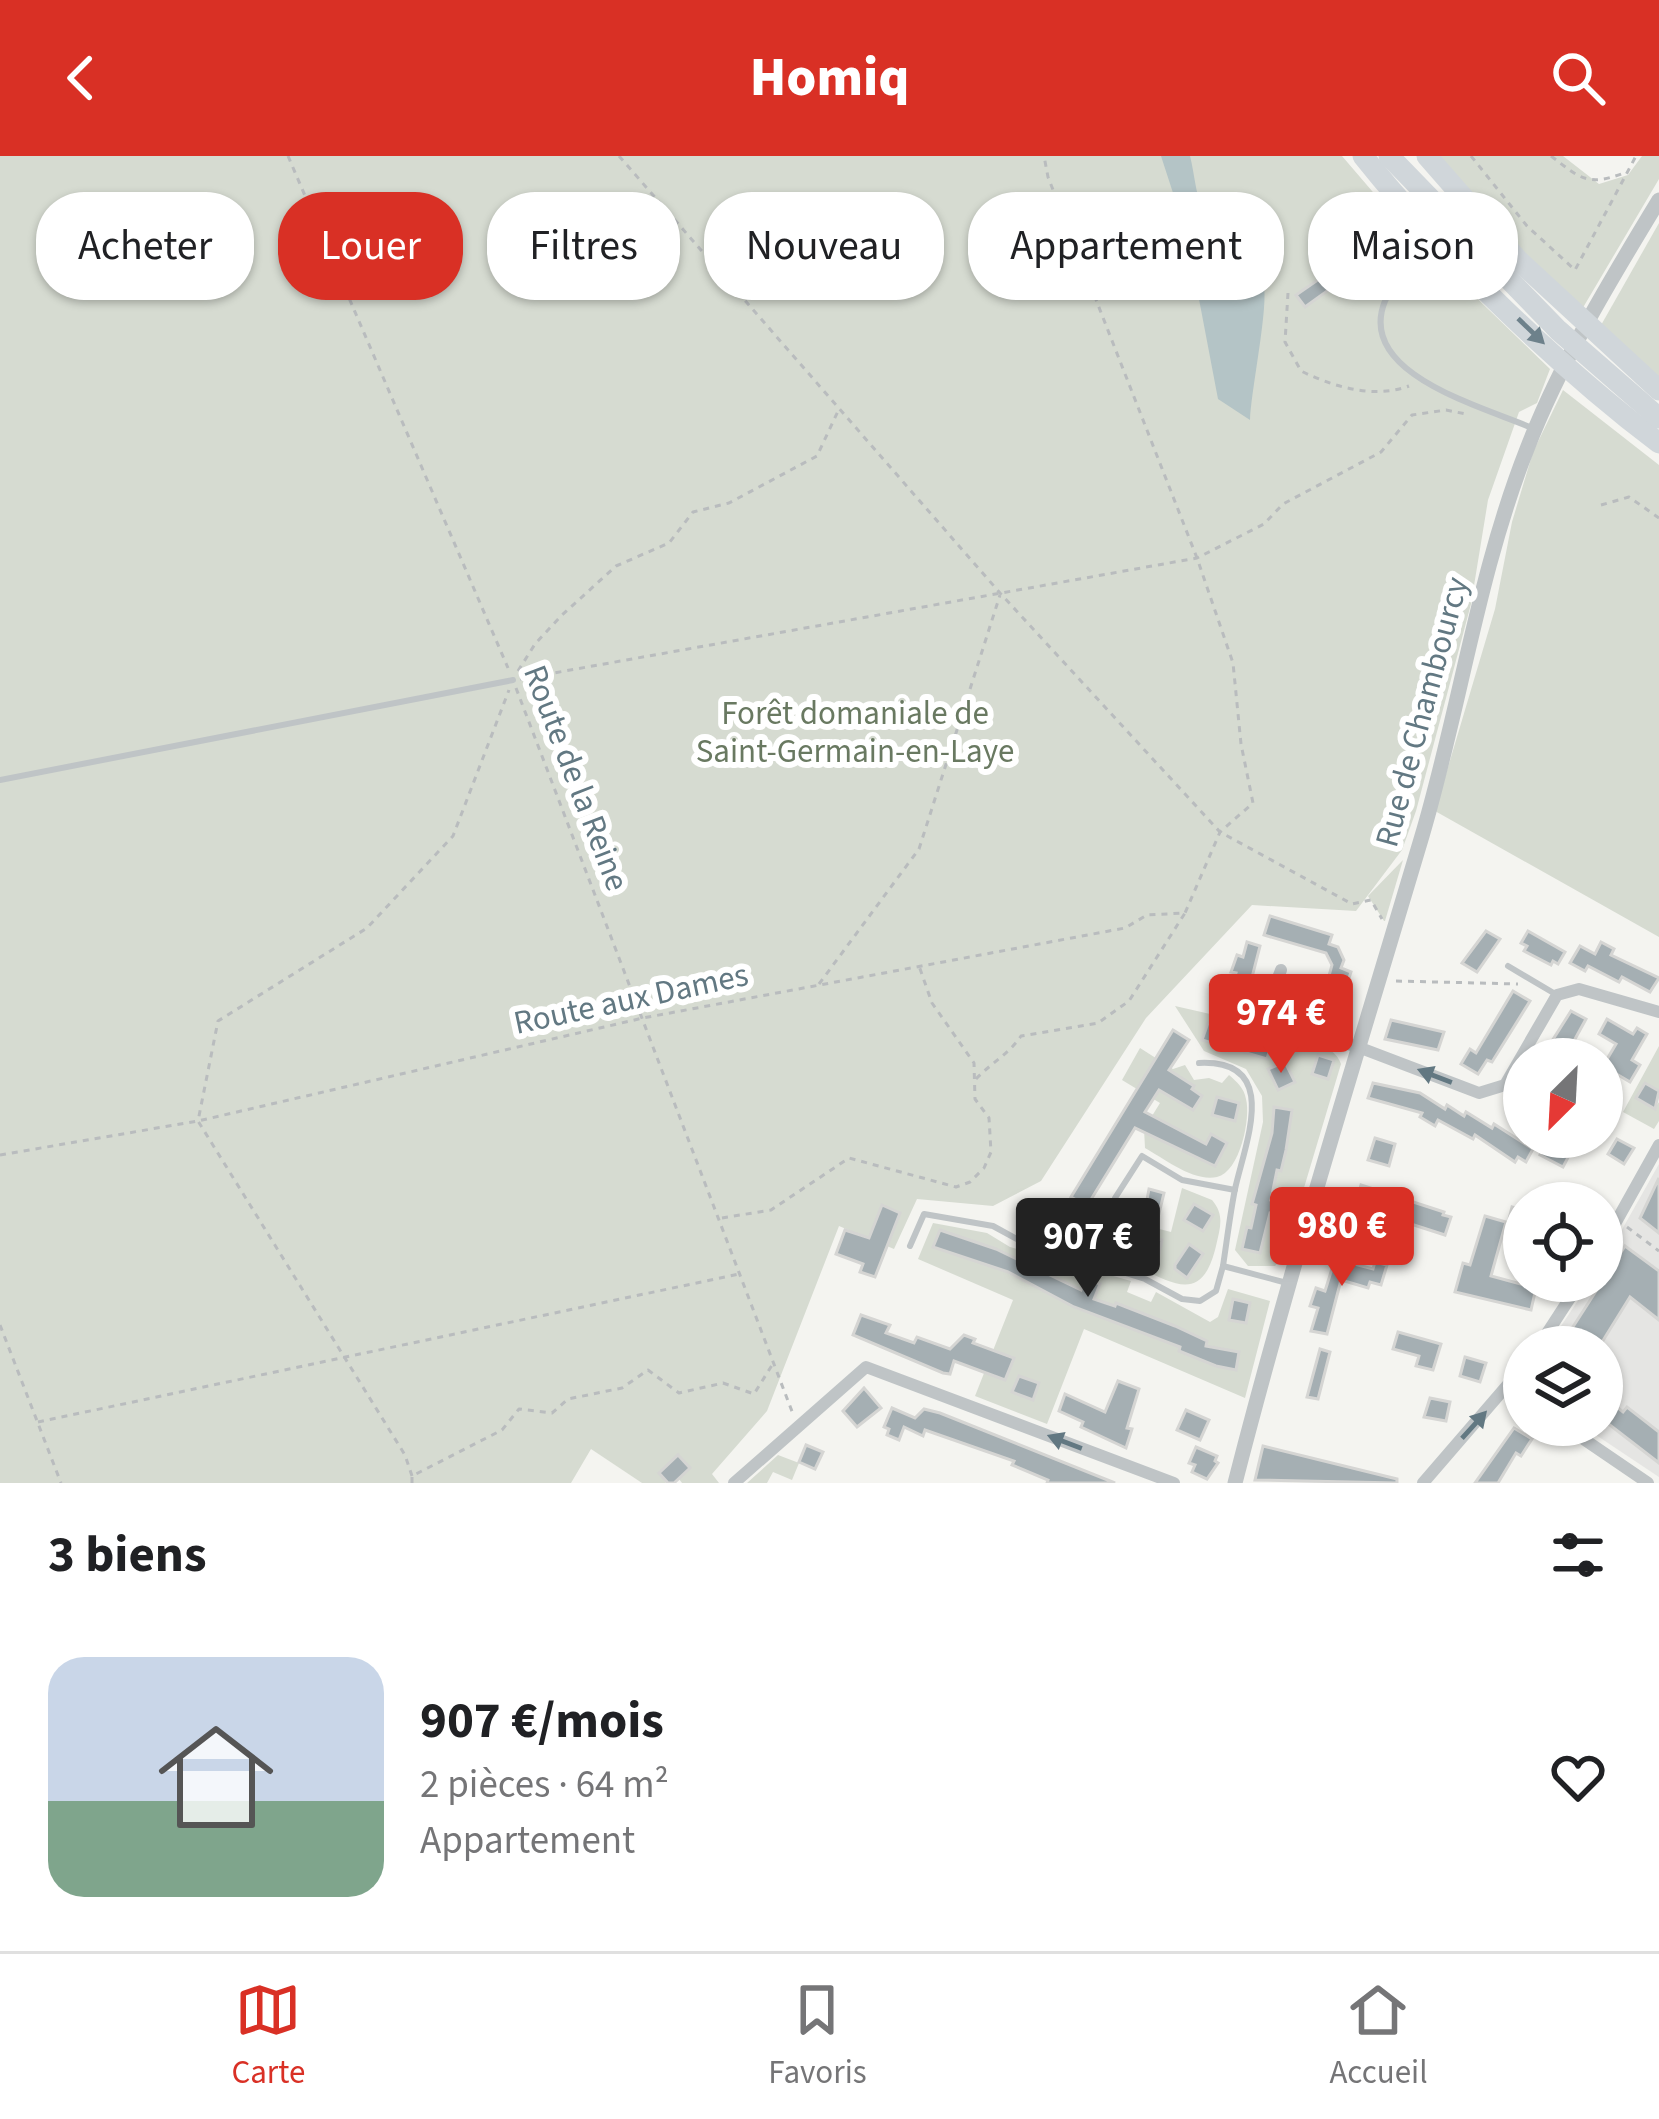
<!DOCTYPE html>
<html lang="fr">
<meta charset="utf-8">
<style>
body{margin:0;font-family:"Source Sans 3",sans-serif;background:#f6f6f6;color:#202124;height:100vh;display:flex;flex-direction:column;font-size:45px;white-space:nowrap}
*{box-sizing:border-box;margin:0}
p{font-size:39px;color:#757577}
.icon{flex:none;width:66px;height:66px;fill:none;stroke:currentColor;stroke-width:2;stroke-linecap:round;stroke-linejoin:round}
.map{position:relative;height:1327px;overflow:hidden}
.sheet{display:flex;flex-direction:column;background:#fff;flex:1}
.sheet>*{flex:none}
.guide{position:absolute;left:36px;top:36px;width:1587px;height:108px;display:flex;gap:24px}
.needle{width:78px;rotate:204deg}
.buttons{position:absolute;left:1503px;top:882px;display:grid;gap:24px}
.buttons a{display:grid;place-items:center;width:120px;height:120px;border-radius:50%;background:#fff;box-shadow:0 3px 9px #0004;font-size:60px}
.price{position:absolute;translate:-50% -102px;padding:0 27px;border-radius:12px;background:#d93025;color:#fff;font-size:39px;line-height:78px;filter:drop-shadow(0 3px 6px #0008)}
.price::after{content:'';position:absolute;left:50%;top:72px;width:36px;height:27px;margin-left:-18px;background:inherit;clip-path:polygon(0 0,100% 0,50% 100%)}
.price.current{background:#222;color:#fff}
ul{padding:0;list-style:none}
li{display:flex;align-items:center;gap:36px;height:300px;padding:0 48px}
li span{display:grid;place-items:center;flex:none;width:336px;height:240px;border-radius:36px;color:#555}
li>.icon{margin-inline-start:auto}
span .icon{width:144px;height:144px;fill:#fffc;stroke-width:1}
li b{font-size:51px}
h2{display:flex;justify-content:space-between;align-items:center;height:144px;padding:0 48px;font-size:51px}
.tag{padding:0 42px;border-radius:48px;background:#fff;box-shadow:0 3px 9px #0004;font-size:42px;line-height:108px}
.tag.current{background:#d93025;color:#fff}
header{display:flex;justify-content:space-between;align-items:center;height:156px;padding:0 48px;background:#d93025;color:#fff;font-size:54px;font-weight:800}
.tabs{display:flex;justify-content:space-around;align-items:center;height:168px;border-top:3px solid #e0e0e0;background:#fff;font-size:33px;color:#757577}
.tabs a{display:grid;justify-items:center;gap:6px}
.tabs .current{color:#d93025}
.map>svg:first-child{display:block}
.built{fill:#e5e5e3}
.green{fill:#d6dbd1}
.water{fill:#b4c4c6}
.building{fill:#a5afb3;stroke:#d5d5d3;stroke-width:3}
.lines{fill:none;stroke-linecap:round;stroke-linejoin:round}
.path{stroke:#b9bcbe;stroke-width:3;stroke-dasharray:6 6;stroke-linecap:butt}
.service{stroke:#bfc4c6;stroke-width:6}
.minor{stroke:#bfc4c6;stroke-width:12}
.tertiary{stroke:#bfc4c6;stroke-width:15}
.motorway{stroke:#d0d6da;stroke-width:21}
.oneway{fill:#6d818b}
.oneway2{fill:#627882}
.labels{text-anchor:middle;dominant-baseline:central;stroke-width:12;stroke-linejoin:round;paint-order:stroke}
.street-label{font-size:33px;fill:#627882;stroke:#fff}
.park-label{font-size:33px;fill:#697961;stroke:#fff}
</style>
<header><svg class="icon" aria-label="back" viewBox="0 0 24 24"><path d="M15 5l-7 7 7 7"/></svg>Homiq<svg class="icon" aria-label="search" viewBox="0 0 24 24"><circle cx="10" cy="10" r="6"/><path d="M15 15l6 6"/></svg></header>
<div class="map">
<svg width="1659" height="1327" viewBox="0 0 1659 1327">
<rect width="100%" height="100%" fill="#f4f4f0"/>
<polygon class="built" points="1659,1008 1659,1321 1581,1269 1602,1269 1602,1191 1547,1191 1591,1125 1602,1125 1602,1109"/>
<g class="green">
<polygon points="0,0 1342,0 1402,70 1410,94 1427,111 1453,119 1550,213 1537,247 1519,256 1488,344 1471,448 1416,655 1402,694 1356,755 1252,749 1146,862 1041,1025 993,1050 917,1043 894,1093 839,1070 767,1255 712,1318 719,1327 682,1327 679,1323 690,1312 678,1299 659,1316 666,1327 642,1327 591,1293 571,1327 0,1327"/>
<polygon points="1437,0 1563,0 1599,28 1628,19 1642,0 1659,0 1659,23 1581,155 1517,92"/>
<polygon points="1659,67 1659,223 1600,171"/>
<polygon points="1563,234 1659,309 1659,781 1435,655 1495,453 1512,366 1533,296"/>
<polygon points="1403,704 1385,765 1384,765 1368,740"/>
<path d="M 1175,850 L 1241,865 L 1276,880 L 1278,876 C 1299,883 1334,886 1341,908 L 1283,1102 L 1275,1110 L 1248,1110 L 1235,1094 L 1263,966 L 1262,940 L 1246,913 L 1204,895 Z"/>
<polygon points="1659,890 1659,935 1645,927 1636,942 1654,953 1659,946 1659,965 1654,973 1623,956"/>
<path d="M 1140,892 L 1173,913 L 1185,909 L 1194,924 L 1209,922 L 1222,927 L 1229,919 C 1237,926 1244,932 1246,943 C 1251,962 1240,1016 1217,1021 C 1193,1026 1165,1003 1145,992 L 1144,973 L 1160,947 L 1122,924 Z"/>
<path d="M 1182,1032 L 1212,1044 C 1225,1059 1220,1072 1216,1090 C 1200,1158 1164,1118 1118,1104 L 1136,1067 L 1171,1076 Z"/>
<polygon points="933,1067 987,1077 1010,1091 1131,1125 1127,1136 1151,1146 1156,1136 1210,1166 1218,1161 1228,1133 1270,1145 1245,1242 1084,1173 1047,1268 975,1240 1013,1144 918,1103"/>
<polygon points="778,1299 799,1307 792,1324 773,1316 767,1327 747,1327"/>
</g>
<path class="water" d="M 1161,0 L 1190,0 C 1195,19 1196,47 1208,63 C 1225,86 1253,95 1263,125 C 1270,146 1251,233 1250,264 L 1218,243 L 1187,80 Z"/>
<g class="building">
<polygon points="1322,121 1330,133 1305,151 1296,139"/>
<polygon points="1270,760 1332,779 1329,788 1338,791 1344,804 1341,812 1351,816 1346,832 1341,831 1331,865 1313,860 1319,824 1327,827 1332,809 1326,797 1264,779"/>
<polygon points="1486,775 1500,783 1477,816 1462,807"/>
<polygon points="1528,775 1565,796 1558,808 1553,805 1551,809 1524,795 1527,790 1521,787"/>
<polygon points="1247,786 1260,790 1238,876 1272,886 1267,903 1202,884 1208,867 1219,870 1236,817 1231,816 1237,799 1243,801"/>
<polygon points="1601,786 1614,793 1611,799 1659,822 1650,836 1622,821 1619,826 1588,810 1585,815 1570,807 1580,790 1595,798"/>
<polygon points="1513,835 1530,845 1492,906 1487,904 1478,918 1461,908 1470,893 1476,897"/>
<polygon points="1571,855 1586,863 1564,903 1547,903 1550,899 1545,896"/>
<polygon points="1607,863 1633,878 1637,872 1647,878 1632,904 1640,909 1630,926 1603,910 1616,888 1599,878"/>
<polygon points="1391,864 1444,876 1438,894 1385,883"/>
<polygon points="1173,874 1189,884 1169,914 1194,930 1192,933 1202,940 1193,954 1159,934 1145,956 1206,988 1211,978 1227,987 1215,1010 1135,972 1087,1050 1071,1041"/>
<polygon points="1318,899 1334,904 1328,923 1312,918"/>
<polygon points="1285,906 1295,926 1278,934 1268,913"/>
<polygon points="1373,927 1420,937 1445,953 1447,949 1464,960 1466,956 1492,972 1494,968 1533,993 1526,1006 1518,1001 1515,1006 1475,979 1473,983 1438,964 1435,970 1420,961 1422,957 1368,942"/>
<polygon points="1645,927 1659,935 1655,953 1636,942"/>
<polygon points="1217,941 1239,947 1235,965 1212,959"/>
<polygon points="1274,951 1292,954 1286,994 1281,1015 1277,1014 1271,1044 1279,1045 1276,1058 1270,1057 1260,1097 1242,1093 1247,1071 1251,1072 1256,1049 1252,1048 1272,977"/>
<polygon points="1550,981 1572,981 1565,993 1571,996 1563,1011 1540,999"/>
<polygon points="1375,982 1395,988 1389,1010 1368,1004"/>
<polygon points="1617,983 1634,992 1624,1008 1608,998"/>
<polygon points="1659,1022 1659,1077 1640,1062"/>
<polygon points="1361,1029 1444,1056 1443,1059 1451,1061 1445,1079 1355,1050"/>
<polygon points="1149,1033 1164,1037 1153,1082 1162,1084 1158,1102 1137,1097"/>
<polygon points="1050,1046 1060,1067 1043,1074 1034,1053"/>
<polygon points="1194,1048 1213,1059 1203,1075 1184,1064"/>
<polygon points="882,1049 900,1057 875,1121 860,1116 863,1108 836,1098 845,1074 869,1082"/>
<polygon points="1512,1051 1524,1055 1524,1079 1506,1075"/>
<polygon points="1111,1058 1126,1067 1110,1094 1095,1084"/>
<polygon points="1337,1059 1355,1064 1348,1087 1330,1082"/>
<polygon points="1485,1060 1506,1066 1491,1120 1536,1132 1531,1154 1455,1136 1463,1107 1470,1109"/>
<polygon points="940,1074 996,1093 1081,1134 1085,1123 1100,1128 1094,1143 1115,1150 1116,1147 1175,1170 1207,1185 1206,1190 1239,1196 1236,1214 1216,1210 1179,1195 1180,1191 1074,1151 1008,1116 933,1091"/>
<polygon points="1189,1088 1203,1098 1187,1122 1175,1113 1175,1109"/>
<polygon points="1625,1090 1659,1115 1659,1164 1630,1141 1599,1191 1560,1191"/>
<polygon points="1335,1103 1373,1113 1375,1106 1387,1109 1381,1129 1370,1126 1368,1132 1341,1124 1327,1178 1311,1175 1318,1152 1310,1150 1316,1132 1325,1135"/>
<polygon points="1233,1143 1250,1147 1246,1167 1229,1164"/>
<polygon points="861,1159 890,1169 886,1177 914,1187 917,1181 950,1193 964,1179 975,1183 973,1187 1014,1202 1005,1224 954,1205 950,1218 943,1217 853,1179"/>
<polygon points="1398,1176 1441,1188 1433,1214 1416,1210 1419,1200 1393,1193"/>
<polygon points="1320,1193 1330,1196 1318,1243 1307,1241"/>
<polygon points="1465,1201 1486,1207 1480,1226 1460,1220"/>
<polygon points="1019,1220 1039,1227 1033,1244 1012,1236"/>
<polygon points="1118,1225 1139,1233 1127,1272 1132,1273 1126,1292 1081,1271 1083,1266 1059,1255 1065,1238 1105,1256"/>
<polygon points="864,1232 881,1252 857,1271 843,1255"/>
<polygon points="1602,1239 1623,1256 1627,1251 1659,1276 1659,1307 1602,1263"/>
<polygon points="1430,1242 1450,1246 1446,1265 1424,1261"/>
<polygon points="892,1252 915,1262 924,1253 940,1257 1115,1327 1047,1327 1048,1324 1012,1309 1014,1305 925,1274 923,1280 904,1271 899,1284 887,1279 889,1273 884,1271"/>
<polygon points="1186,1254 1209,1264 1200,1284 1177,1274"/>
<polygon points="1514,1272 1532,1283 1521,1300 1516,1297 1498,1327 1475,1327"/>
<polygon points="806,1289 823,1296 815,1313 799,1306"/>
<polygon points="1263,1290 1397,1323 1397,1327 1255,1324"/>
<polygon points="1196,1291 1217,1300 1215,1305 1218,1307 1207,1323 1192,1316 1195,1309 1189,1307"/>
<polygon points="678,1299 690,1312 674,1327 668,1327 659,1317"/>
</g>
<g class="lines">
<g class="path">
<polyline points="288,0 508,512"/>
<polyline points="619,0 1000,437 1220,676 1352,748 1371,744 1382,763"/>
<polyline points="1471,0 1527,70 1575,114 1636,0"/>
<path d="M 1551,0 C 1580,22 1587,31 1624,17"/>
<path d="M 1288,137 L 1285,186 L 1301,215 C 1334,231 1374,243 1409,230"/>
<polyline points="1601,349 1629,341 1659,362"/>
<polyline points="518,515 535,488 561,460 616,410 669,387 693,356 729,347 817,300 839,253"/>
<polyline points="520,523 1197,402 1264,368 1283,348 1381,296 1412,259 1446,254 1466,258"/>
<polyline points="516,532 793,1258"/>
<polyline points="1396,825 1518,828"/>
<polyline points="819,828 919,693 1000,439"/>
<path d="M 976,923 C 991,907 1009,898 1021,880 L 1098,867 L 1129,845 L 1185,757"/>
<polyline points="0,999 198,965 643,862 1125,772 1147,759 1185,757 1220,676 1253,647 1241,588 1233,507 1197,402 1048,21 1044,0"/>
<polyline points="722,1062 771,1054 849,1002 956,1031 970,1026 984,1012 991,996 989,962 975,943 974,907 932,847 919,810"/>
<polyline points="1627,1071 1659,1095"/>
<polyline points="0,1169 61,1327"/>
<polyline points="38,1266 739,1118"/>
<polyline points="412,1320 405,1299 198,965 218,865 367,772 453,680 509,534"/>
<polyline points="412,1327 412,1320 502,1274 519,1253 552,1257 568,1243 622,1232 648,1214 679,1237 723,1227 754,1238 774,1206"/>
</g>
<g class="service">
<path d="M 1434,87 C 1418,103 1394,123 1385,145 C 1355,218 1484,251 1532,272"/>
<polyline points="0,624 513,524"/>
<polyline points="1508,810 1557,839"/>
<path d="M 1199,907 C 1282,903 1245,987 1235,1033 C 1230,1058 1227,1084 1223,1110"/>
<polyline points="1115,1042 1142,1000 1182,1024 1235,1034"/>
<polyline points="910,1090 924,1058 993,1070 1017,1083 1145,1123 1182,1143 1200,1145 1216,1135 1223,1110 1287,1127"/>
</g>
<g class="minor">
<path d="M 1281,814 C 1273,836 1264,851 1283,868 L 1358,891 L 1479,937 L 1505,929 L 1557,839 L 1579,833 L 1659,856"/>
<polyline points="1602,1091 1659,989"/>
<polyline points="1538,1191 1581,1125"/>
<polyline points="1563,1269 1648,1327"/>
<polyline points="734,1327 866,1211 1174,1327"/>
<polyline points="1423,1327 1524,1210"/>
</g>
<path class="tertiary" d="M 1235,1327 C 1291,1109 1358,895 1422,680 C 1460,552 1478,417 1527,293 C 1560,207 1611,123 1659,44"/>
<g class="motorway">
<path d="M 1363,0 C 1441,98 1559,211 1659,287"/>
<polyline points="1389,0 1558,174 1659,262"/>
<polyline points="1427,0 1518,104 1659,234"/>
</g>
</g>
<defs><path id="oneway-solid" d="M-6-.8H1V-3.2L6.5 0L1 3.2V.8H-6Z" transform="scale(3)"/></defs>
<use class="oneway" href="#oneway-solid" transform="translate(1531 175) rotate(44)"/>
<g class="oneway2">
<use href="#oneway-solid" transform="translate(1435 920) rotate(-159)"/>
<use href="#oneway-solid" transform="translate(1474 1269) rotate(-48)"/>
<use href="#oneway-solid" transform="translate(1065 1286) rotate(-159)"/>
</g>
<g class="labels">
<g class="street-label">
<text transform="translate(1422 556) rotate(-75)">Rue de Chambourcy</text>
<text transform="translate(576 622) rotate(69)">Route de la Reine</text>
<text transform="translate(631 843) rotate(-12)">Route aux Dames</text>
</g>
<g class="park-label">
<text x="855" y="557">Forêt domaniale de<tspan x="855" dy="38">Saint-Germain-en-Laye</tspan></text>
</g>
</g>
</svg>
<div class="buttons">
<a><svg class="needle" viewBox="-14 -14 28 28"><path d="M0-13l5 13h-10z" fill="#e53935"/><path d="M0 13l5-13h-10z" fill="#757577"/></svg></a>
<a><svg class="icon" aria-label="locate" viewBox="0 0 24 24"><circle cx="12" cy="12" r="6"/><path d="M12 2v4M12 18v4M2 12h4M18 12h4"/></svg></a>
<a><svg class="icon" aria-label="layers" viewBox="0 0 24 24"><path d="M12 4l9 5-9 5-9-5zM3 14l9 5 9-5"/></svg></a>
</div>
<b class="price" style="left:1281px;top:920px">974 €</b>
<b class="price" style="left:1342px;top:1133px">980 €</b>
<b class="price current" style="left:1088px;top:1144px">907 €</b>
<div class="guide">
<a class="tag">Acheter</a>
<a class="tag current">Louer</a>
<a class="tag">Filtres</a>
<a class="tag">Nouveau</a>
<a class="tag">Appartement</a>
<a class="tag">Maison</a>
</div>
</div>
<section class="sheet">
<h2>3 biens<svg class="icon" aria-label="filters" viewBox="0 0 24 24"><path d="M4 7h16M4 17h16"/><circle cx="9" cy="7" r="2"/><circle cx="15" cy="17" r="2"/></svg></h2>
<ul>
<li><span style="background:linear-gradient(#c9d6e8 60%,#7fa58c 0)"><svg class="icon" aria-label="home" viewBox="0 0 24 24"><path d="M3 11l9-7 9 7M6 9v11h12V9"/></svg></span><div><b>907 €/mois</b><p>2 pièces · 64 m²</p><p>Appartement</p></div><svg class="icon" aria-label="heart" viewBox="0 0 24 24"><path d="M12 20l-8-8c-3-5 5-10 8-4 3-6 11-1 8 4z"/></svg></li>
</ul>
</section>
<nav class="tabs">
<a class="current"><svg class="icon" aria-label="map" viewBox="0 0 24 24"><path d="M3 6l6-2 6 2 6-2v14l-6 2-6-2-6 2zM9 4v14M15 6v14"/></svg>Carte</a>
<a><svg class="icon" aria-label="saved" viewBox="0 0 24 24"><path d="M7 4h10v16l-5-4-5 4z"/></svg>Favoris</a>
<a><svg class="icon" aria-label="home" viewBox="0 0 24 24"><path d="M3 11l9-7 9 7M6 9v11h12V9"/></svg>Accueil</a>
</nav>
